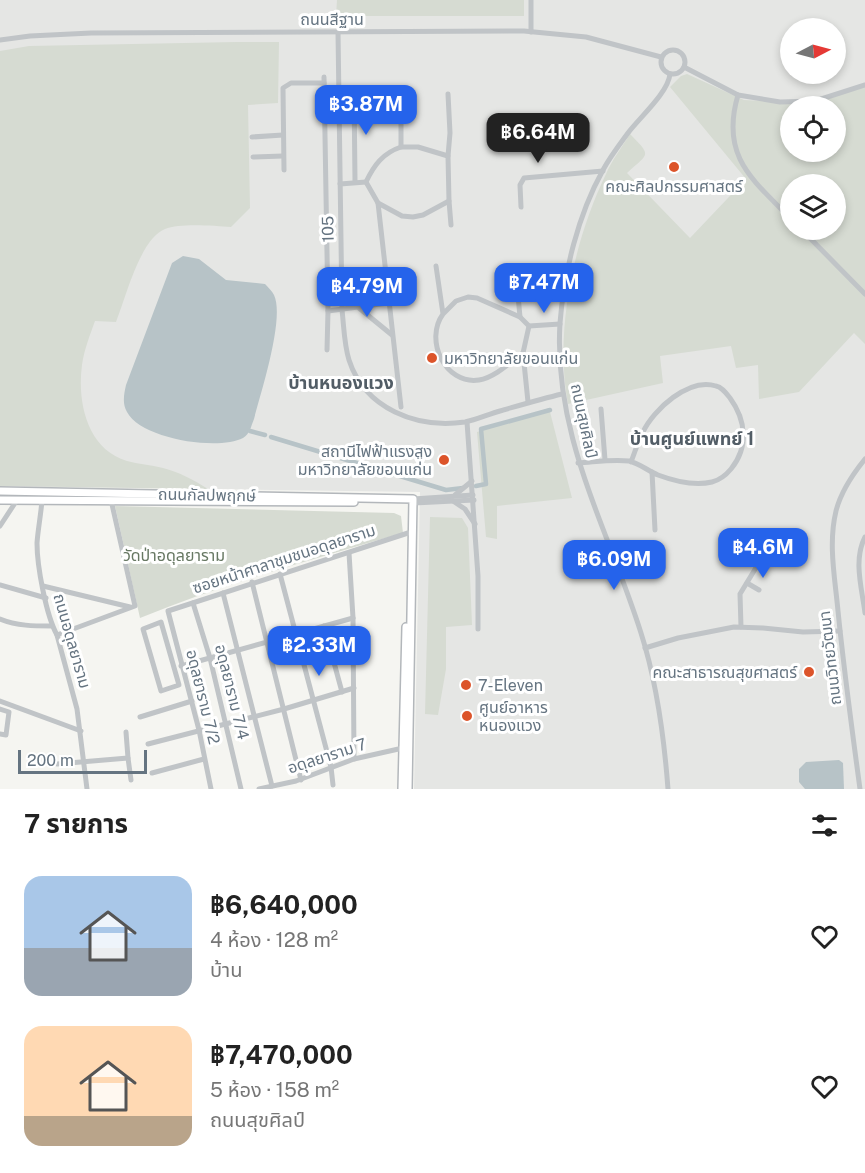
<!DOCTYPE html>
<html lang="th">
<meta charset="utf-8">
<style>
body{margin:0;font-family:"Public Sans","Noto Sans Thai",sans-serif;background:#f2f2f2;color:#222;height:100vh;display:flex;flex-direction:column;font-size:22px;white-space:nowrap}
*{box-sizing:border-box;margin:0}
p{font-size:20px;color:#767676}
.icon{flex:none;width:33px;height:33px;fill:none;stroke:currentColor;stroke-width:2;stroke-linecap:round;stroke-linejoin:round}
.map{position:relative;height:789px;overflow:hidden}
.details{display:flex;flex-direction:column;background:#fff;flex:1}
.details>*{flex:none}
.needle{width:39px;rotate:84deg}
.fabs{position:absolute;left:780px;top:18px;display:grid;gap:12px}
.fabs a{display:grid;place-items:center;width:66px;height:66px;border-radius:50%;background:#fff;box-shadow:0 3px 9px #0003;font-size:30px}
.scale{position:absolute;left:18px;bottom:15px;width:129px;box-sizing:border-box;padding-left:6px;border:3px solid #657481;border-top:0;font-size:16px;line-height:21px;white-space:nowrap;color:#657481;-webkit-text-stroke:4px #fff;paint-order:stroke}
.price{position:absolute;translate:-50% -51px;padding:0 14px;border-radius:12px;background:#2563eb;color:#fff;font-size:20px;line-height:39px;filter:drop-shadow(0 2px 3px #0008)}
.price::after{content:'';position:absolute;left:50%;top:36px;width:18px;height:14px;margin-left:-9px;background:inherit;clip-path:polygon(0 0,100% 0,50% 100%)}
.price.current{background:#222;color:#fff}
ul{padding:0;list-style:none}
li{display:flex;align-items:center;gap:18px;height:150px;padding:0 24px}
li span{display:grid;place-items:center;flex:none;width:168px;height:120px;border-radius:18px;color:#555}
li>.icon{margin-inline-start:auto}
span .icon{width:72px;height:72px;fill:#fffc;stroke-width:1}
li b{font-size:26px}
h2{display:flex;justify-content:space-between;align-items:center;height:72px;padding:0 24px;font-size:26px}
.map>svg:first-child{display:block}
.built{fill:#e5e6e4;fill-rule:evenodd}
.green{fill:#d6dbd2;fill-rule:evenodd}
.water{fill:#b7c3c7}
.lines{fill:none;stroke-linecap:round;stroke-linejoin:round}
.canal{stroke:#b7c3c7;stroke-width:4.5}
.major-casing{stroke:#b3b7bb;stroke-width:10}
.minor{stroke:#c0c4c7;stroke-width:5}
.major{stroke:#fff;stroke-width:7}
.poi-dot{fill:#dc542a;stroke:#fff;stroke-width:2}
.labels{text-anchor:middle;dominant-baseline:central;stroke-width:6;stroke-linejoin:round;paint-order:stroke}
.street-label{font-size:16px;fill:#657481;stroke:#fff}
.poi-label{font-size:16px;fill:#657481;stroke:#fff;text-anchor:start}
.park-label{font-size:16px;fill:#677863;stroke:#fff}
.neighbourhood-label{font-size:18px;font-weight:bold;fill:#525d66;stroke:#fff}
</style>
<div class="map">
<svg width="865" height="789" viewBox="0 0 865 789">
<rect width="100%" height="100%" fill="#f5f5f1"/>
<path class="built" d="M 0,0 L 865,0 L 865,789 L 414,789 L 420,492 L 0,486 ZM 790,28 L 836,28 L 836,74 L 790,74 ZM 790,106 L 836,106 L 836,152 L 790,152 ZM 790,184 L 836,184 L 836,230 L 790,230 Z"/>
<g class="green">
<polygon points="337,0 524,0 524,16 336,16"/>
<path d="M 236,42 L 279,42 L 278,103 L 248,105 L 250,208 L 231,227 C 214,226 180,223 165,229 C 140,239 126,297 116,322 L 95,321 C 90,335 84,350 82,365 C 77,402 87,449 127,461 C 138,464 151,465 163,468 C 179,472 194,480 208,489 L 0,486 L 0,51 L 29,46 Z"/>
<path d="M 687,74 L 744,100 L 799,103 L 865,85 L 865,344 L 854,333 L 799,392 L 759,399 L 758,365 L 736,368 L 731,346 L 660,356 L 663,383 L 568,404 C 554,331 574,240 606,174 C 612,160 622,147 630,134 C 653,157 648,153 627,173 L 690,238 L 746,179 L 670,87 L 681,76 ZM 790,106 L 836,106 L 836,152 L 790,152 ZM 790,184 L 836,184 L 836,230 L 790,230 Z"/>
<polygon points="549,408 572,498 497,506 497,539 486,537 477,432"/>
<path d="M 115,506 L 394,513 L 401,516 L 403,533 C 314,559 225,583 140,618 Z"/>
<polygon points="430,517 462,518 468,528 472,625 446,627 446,669 438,715 425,714"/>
</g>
<g class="water">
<path d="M 183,256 L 199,259 L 226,280 L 265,284 C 268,287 272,291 274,295 C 285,318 261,392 254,419 C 251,426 250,434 243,438 C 218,451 141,439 127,412 C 122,404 124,394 126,385 L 172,263 Z"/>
<polygon points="839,760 843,763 844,789 805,789 799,782 799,769 806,762"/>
</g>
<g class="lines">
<g class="canal">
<polyline points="250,431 265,435"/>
<polyline points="271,437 446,490 463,488"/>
<polyline points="476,486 486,484 481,429 550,410"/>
</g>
<g class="major-casing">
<g id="major">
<polyline points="0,491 413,499 408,789"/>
<polyline points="0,500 354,502"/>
<polyline points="402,789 406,627"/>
</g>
</g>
<g class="minor">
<polyline points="531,0 531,32"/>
<path d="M 338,32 L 342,310 C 344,327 344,344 349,360 C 365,409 417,429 465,422 C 476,420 489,414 500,411 C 521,405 541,399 562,394"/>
<polyline points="0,40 30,36 91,33 524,31 586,37 661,57"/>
<circle cx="673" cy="62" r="12"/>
<polyline points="684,67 738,95 780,102 815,101 865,85"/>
<polyline points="324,77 328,311 327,350"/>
<polyline points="401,89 401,147"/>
<polyline points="354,91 355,181"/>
<path d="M 738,95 C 720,156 752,179 790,218"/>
<polyline points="252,137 283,135"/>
<path d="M 401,147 L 418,147 L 448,156 L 449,201 L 423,215 L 413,217 L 402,216 L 378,203 L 366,182 C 374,165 383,153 401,147 Z"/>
<polyline points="448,156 450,133 448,94"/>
<polyline points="253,157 283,156"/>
<polyline points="284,170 283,88 291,83 324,83"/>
<polyline points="340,184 366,182"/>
<polyline points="449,201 451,225"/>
<polyline points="378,203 401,407"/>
<polyline points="521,207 520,185 524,178 603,171"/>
<polyline points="802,230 865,294"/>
<path d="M 436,266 L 443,314 C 424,340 445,385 479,380 C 494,378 511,362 523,353 L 529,326 L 520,317 L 477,298 L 468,297 L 456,301 L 443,314"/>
<polyline points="516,274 520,317"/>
<polyline points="359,308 392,335"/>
<polyline points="328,311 388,303"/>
<polyline points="529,326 560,324"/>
<polyline points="523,353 528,402"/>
<polyline points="601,409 605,460"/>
<polyline points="467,422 478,576 478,629"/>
<path d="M 578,463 C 595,462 612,459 629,461 C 639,463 648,471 658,475 C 674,481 695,486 712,482 C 720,480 726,475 731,469 C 749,447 746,420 730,398 C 726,393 722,387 716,386 C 689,377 653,410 643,432 C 638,441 635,452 631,462"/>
<polyline points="652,472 655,530"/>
<polyline points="455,495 472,481"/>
<polyline points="413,499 473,495"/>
<path d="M 42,500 C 41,514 38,529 37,543 C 37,566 46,615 57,635 L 77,709 L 87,789"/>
<polyline points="453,501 465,509 475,524"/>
<polyline points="414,503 474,500"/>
<polyline points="0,526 17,500"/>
<path d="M 865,537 C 853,560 862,589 865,613"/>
<polyline points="349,553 353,618 354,759"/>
<polyline points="280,574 331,767 333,785"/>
<polyline points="252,582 301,780"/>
<polyline points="747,583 759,590"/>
<polyline points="0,585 46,598"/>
<polyline points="43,586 130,607"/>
<polyline points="223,593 272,786"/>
<polyline points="193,603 210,658 241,789"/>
<path d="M 0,619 C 17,626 34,626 52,626"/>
<polygon points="161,622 179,685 161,691 143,629"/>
<polyline points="324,626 342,692"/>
<polyline points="741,627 740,594 757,566 760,548 796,542"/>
<polyline points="57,635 135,606 111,500"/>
<polyline points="645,648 678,638 734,627 763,628 803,632 840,631"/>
<polyline points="181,666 353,618"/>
<polyline points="0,701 81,731"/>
<polyline points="0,709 9,712 6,735 0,734"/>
<polyline points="140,717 192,701"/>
<polyline points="148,744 284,709 354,688"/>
<polyline points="128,758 131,780"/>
<polyline points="57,764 128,758 126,732"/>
<polyline points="152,773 204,759"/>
<polyline points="211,789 199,730 168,611 408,533"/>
<polyline points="259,789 296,781 354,759 403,748"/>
<path d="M 668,789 C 664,736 657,683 641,633 C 608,528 553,436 560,323 C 564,272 578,215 603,170 C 610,157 620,144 628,133 C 640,117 668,93 670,74"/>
<path d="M 860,789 C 852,730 844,671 838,611 C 835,578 828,544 836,511 C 841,491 852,475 865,459"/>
</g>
<use href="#major" class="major"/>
</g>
<g class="poi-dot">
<circle cx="674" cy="167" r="6"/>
<circle cx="432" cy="358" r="6"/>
<circle cx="444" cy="460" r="6"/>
<circle cx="809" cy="672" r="6"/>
<circle cx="466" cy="685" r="6"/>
<circle cx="467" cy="716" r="6"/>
</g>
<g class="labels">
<g class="street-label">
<text x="332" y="19">ถนนสีฐาน</text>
<text transform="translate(328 229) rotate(-91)">105</text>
<text transform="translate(584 421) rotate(78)">ถนนสุขศิลป์</text>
<text transform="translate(207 495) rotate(1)">ถนนกัลปพฤกษ์</text>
<text transform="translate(284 559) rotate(-18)">ซอยหน้าศาลาชุมชนอดุลยาราม</text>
<text transform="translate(72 641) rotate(74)">ถนนอดุลยาราม</text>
<text transform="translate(830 658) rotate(-97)">ถนนวิทยวัฒนา</text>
<text transform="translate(232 692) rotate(76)">อดุลยาราม 7/4</text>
<text transform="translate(203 697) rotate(76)">อดุลยาราม 7/2</text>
<text transform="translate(327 756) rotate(-18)">อดุลยาราม 7</text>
</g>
<g class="poi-label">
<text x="674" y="186" text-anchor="middle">คณะศิลปกรรมศาสตร์</text>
<text x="444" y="358">มหาวิทยาลัยขอนแก่น</text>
<text x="432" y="451" text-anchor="end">สถานีไฟฟ้าแรงสูง<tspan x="432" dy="18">มหาวิทยาลัยขอนแก่น</tspan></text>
<text x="797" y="672" text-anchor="end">คณะสาธารณสุขศาสตร์</text>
<text x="478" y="685">7-Eleven</text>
<text x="479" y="707">ศูนย์อาหาร<tspan x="479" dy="18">หนองแวง</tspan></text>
</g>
<g class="park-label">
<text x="174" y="555">วัดป่าอดุลยาราม</text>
</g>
<g class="neighbourhood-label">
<text x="341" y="382">บ้านหนองแวง</text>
<text x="692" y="438">บ้านศูนย์แพทย์ 1</text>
</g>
</g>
</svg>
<div class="fabs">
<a><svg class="needle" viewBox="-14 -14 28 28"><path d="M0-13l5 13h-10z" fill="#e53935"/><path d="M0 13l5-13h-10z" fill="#767676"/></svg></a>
<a><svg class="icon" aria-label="locate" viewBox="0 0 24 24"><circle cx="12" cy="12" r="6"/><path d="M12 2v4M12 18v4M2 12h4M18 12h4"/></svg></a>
<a><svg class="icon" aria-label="layers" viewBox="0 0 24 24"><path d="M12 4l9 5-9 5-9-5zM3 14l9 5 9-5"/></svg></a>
</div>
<div class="scale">200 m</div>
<b class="price" style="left:366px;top:136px">฿3.87M</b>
<b class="price current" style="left:538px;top:164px">฿6.64M</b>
<b class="price" style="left:544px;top:314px">฿7.47M</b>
<b class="price" style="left:367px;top:318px">฿4.79M</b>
<b class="price" style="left:763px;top:579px">฿4.6M</b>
<b class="price" style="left:614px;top:591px">฿6.09M</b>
<b class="price" style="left:319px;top:677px">฿2.33M</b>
</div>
<section class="details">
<h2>7 รายการ<svg class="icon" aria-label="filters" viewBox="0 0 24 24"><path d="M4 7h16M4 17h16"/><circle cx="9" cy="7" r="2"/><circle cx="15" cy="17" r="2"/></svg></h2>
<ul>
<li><span style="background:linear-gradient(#a9c7e8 60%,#9aa5b1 0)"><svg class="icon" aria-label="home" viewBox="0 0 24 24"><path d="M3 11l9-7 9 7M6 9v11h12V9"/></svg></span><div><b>฿6,640,000</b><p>4 ห้อง · 128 m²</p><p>บ้าน</p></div><svg class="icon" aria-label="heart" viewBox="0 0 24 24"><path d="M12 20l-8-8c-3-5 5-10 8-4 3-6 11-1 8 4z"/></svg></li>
<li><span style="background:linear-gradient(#ffd9b3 75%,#b9a48a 0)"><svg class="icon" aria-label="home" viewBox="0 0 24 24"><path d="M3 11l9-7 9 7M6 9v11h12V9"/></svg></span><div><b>฿7,470,000</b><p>5 ห้อง · 158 m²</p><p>ถนนสุขศิลป์</p></div><svg class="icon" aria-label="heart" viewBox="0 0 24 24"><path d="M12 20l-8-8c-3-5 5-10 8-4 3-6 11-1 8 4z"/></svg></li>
</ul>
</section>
